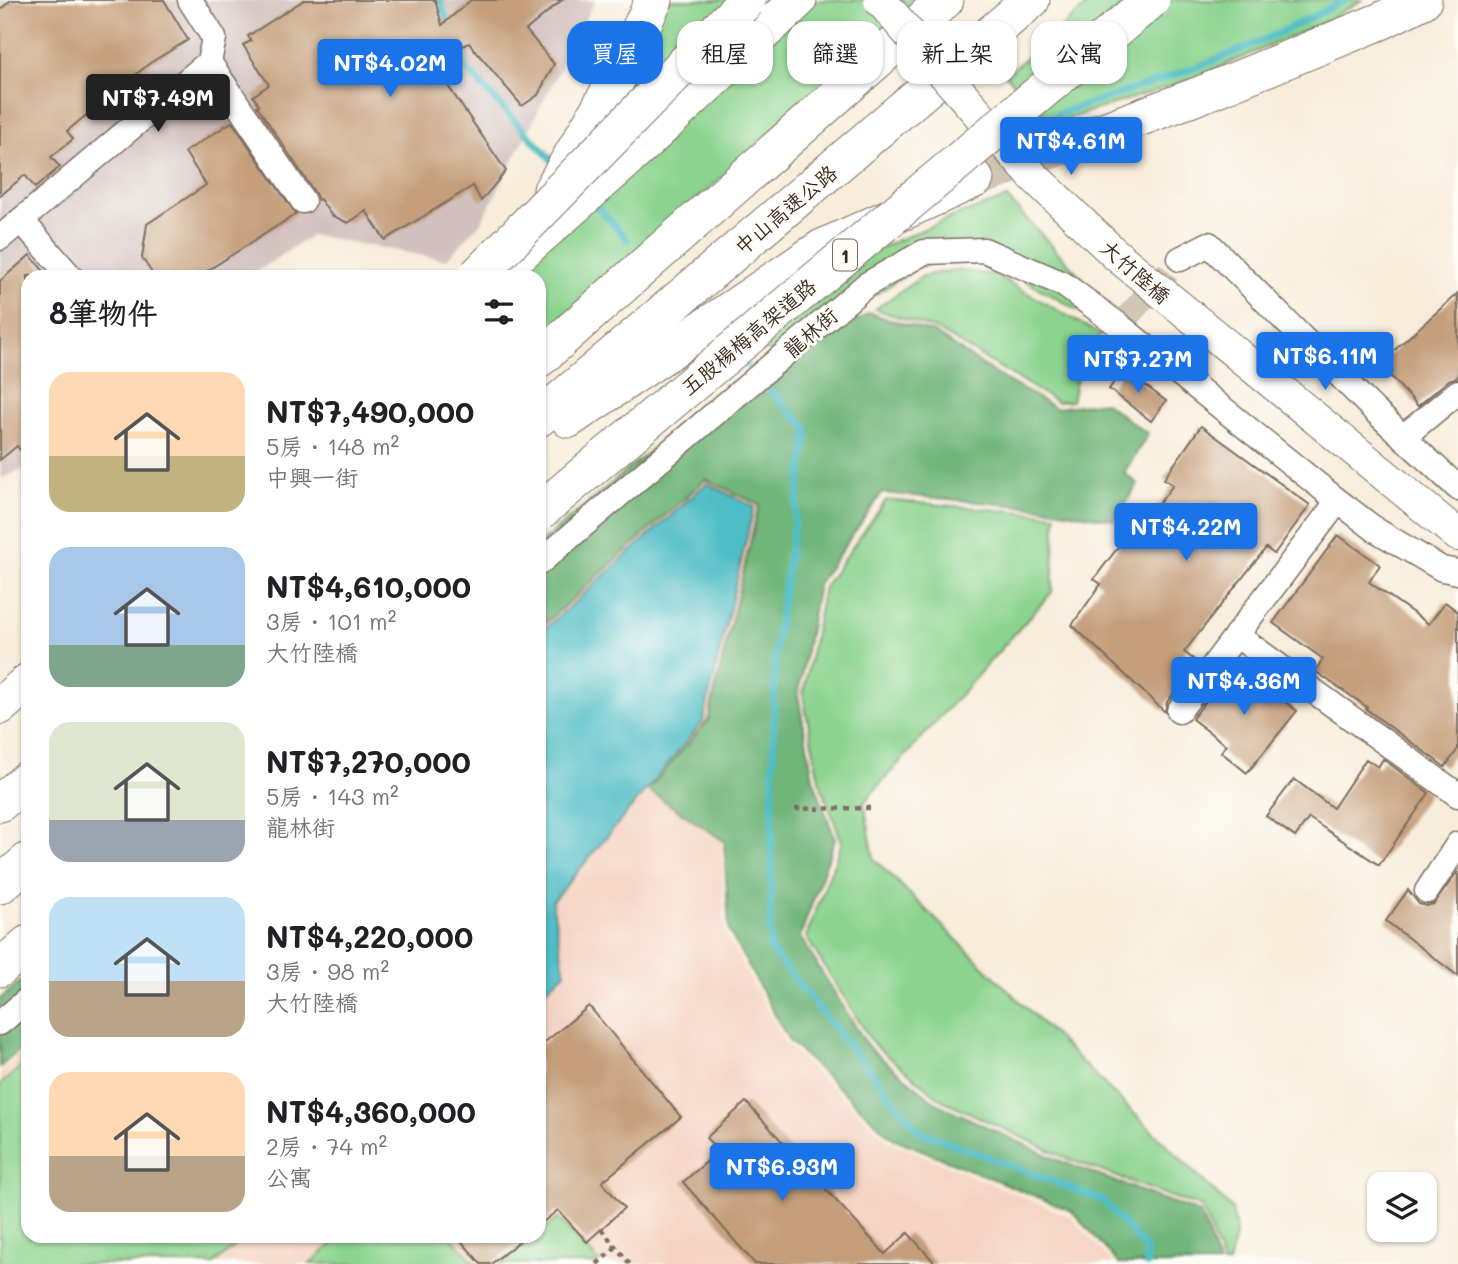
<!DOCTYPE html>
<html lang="zh-TW">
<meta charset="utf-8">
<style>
body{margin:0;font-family:Mali,"LXGW WenKai TC",sans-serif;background:#f6f6f6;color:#202124;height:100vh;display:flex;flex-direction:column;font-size:26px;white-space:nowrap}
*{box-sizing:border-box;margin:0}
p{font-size:23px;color:#757577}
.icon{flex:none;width:38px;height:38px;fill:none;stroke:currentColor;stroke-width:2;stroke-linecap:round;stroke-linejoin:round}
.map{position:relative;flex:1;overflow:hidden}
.side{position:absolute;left:21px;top:270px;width:525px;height:973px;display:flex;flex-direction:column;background:#fff;border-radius:21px;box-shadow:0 2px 5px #0004}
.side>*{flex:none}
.top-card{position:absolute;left:567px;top:21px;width:665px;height:63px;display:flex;gap:14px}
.fabs{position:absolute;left:1367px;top:1172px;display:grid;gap:14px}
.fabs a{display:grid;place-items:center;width:70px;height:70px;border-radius:14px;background:#fff;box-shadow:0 2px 5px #0004;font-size:35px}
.price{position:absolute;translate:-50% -60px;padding:0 16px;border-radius:7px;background:#1a73e8;color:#fff;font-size:23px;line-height:46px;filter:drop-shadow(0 2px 4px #0008)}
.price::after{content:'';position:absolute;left:50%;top:42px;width:21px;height:16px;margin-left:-10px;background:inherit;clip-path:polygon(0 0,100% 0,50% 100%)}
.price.selected{background:#222;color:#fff}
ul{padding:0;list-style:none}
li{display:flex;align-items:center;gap:21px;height:175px;padding:0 28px}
li span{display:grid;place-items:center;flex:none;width:196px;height:140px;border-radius:21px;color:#555}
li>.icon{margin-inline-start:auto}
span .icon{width:84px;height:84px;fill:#fffc;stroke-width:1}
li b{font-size:30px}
h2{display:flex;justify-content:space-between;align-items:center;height:84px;padding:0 28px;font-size:30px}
.tag{padding:0 24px;border-radius:21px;background:#fff;box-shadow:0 2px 5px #0004;font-size:24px;line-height:63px}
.tag.selected{background:#1a73e8;color:#fff}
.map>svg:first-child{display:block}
.built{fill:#f5d3c2}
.industrial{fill:#d1c0bd}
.green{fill:#8bd38e;stroke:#637e56;stroke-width:2}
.forest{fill:#70b579;stroke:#56704c;stroke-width:2}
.water{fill:#4fbdc6;stroke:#457472;stroke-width:2}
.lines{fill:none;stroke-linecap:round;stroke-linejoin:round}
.stream{stroke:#4fbdc6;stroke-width:7}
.building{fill:#c49e7a}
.minor-tunnel{stroke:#d2c6b5;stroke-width:24;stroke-dasharray:24 12;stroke-linecap:butt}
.highway-tunnel{stroke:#d2c6b5;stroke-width:37;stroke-dasharray:37 18;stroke-linecap:butt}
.minor-casing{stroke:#7d6e60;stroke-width:27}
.major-casing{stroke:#7d6e60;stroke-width:34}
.highway-casing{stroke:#7d6e60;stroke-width:39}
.path{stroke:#7d6e60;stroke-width:4.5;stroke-dasharray:5 5;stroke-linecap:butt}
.minor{stroke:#fff;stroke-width:24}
.major{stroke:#fff;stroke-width:32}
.highway{stroke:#fff;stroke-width:37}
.major-bridge-casing{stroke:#7d6e60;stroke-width:34;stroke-linecap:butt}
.highway-bridge-casing{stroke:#7d6e60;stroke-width:39;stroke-linecap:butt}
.major-bridge{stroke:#fff;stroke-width:32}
.highway-bridge{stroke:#fff;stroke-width:37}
.labels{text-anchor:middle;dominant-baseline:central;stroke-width:6;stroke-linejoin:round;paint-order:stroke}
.shield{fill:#fdfcf7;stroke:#75695f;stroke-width:2}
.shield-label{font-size:19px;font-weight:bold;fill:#3b2a1e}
.street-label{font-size:21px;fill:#3b2a1e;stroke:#fdfcf7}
</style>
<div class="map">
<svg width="1458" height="1264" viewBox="0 0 1458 1264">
<rect width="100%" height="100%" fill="#fdfcf7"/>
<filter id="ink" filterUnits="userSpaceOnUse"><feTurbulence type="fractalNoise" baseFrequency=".0143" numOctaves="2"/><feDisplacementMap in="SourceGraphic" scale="14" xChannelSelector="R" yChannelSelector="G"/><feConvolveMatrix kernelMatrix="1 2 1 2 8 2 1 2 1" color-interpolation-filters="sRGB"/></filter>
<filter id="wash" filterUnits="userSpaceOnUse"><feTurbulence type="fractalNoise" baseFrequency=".00686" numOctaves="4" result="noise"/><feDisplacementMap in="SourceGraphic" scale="28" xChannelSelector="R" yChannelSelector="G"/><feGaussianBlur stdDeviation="1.57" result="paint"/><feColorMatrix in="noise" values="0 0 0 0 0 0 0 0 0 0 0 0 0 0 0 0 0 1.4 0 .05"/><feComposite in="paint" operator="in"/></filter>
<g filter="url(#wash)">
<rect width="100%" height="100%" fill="#f8eddb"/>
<polygon class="built" points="707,470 769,499 721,845 725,933 786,1044 889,1141 1071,1217 1114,1264 0,1264 0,1072 28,1048 28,1236 539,1236 539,625"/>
<polygon class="industrial" points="0,0 595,0 482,221 446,260 312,235 250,276 28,276 28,467 0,479"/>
<g class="green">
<polygon points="657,0 924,0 539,338 539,276 500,276"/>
<polygon points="1093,0 1362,0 1320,24 1192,79 1051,124 1006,75"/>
<polygon points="1007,198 1117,315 1107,327 996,264 949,259 918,267 774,360 751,322 856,258 952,217"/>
<polygon points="954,270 996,275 1101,335 1080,363 1072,401 1057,402 937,330 875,309 923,276"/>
<polygon points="886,500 1056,515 1052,592 864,802 874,859 1232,1209 1236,1231 1229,1264 1223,1264 1202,1208 1066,1158 942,1100 874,1045 806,937 842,842 819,780 803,695 824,587"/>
<polygon points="28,1060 28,1236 247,1236 214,1264 0,1264 0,1085"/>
<polygon points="558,1218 599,1262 597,1264 500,1264 536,1236 539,1236 539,1233"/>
<polygon points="341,1236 450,1236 476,1264 310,1264"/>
</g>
<g class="forest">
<polygon points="869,313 934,333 1004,379 1056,408 1104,402 1148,434 1124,473 1138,484 1114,520 1043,508 882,493 818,584 798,695 813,778 835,839 800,937 869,1048 938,1104 1060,1161 1200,1213 1219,1264 1119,1264 1072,1211 892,1138 789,1041 729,931 724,841 648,790 708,721 759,505 706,479 539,629 539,544 732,382 753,394 782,367"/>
<polygon points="28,975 28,1043 0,1067 0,999"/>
</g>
<polygon class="water" points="707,483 754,507 703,722 552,902 565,973 539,995 539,634"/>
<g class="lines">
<g class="stream">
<polyline points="440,0 449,27"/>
<polyline points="454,41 463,66 553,161"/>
<path d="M 1057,114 C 1155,83 1254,51 1344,0"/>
<polyline points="594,203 627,239"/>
<polyline points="739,357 808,430 775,649 770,949 919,1131 1102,1200 1146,1249 1147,1264"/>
</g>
</g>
<g id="blocks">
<g class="building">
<polygon points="11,0 164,0 188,40 150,63 67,131 73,139 51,157 60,167 35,188 25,175 0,196 0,10"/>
<polygon points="304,0 435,0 442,25 471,0 562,0 526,30 554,64 538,95 522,106 469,43 431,61 506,171 481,201 473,186 385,240 366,211 348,223 331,215 320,199 318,200 315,193 257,106 259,105 253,96 269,85 243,45 251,41 248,36"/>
<polygon points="232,122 296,214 199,276 154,276 142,258 147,224 206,185 185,152"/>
<polygon points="30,255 48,276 28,276 28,460 17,446 0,460 0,281"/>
<polygon points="1458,293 1458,377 1449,380 1418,406 1379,364"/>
<polygon points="1121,373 1130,374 1166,401 1151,421 1109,389"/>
<polygon points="1201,426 1310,505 1274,554 1266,548 1184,652 1197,662 1167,702 1165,712 1072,625 1101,584 1094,579 1128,534 1133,538 1173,485 1164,479"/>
<polygon points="1338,535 1380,565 1369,582 1429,624 1445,602 1458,612 1458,749 1445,767 1366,709 1367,707 1315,671 1323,659 1273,623"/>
<polygon points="1236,663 1297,711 1247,773 1221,752 1226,745 1192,719"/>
<polygon points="1366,759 1378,767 1383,759 1429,793 1379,865 1309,818 1295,837 1266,816 1294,779 1333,808"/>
<polygon points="1458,871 1458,976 1386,921 1408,890 1419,904 1427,906 1434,904"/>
<polygon points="589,1006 681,1117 602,1182 624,1208 587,1242 558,1210 539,1225 539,1047"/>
<polygon points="746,1102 885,1254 908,1233 936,1264 755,1264 683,1182 719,1151 706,1138"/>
<polygon points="457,1236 526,1236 491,1264 481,1264"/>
</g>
</g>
</g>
<g filter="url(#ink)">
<use href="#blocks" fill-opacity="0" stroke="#7d6e60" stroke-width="2"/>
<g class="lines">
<polyline class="minor-tunnel" points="1128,316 1180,259"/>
<polyline class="highway-tunnel" points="975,179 1074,142"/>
<g class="minor-casing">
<g id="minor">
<polyline points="209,62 303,201"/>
<polyline points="21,220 70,276"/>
<polyline points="0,238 209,62 214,38 190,0"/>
<polyline points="1180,259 1209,244 1374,410 1458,488"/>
<polyline points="1403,437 1458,392"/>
<polyline points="539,563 866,285 924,252 984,250 1063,284 1120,326 1338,501 1376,530 1442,569 1458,572"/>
<polyline points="1236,635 1458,795"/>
<polyline points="1179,711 1338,501"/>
<polyline points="1427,891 1458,844"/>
<polyline points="0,1023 28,999"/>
</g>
</g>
<g class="major-casing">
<polyline id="major" points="958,90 1032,175 1115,254 1458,535"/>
</g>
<g class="highway-casing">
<g id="highway">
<polyline points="1074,142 1200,95 1381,21 1423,0"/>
<polyline points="552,190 616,80 654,0"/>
<polyline points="519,254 623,163 798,0"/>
<polyline points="539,359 945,0"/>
<polyline points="539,418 1031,0"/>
<polyline points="569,419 822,248 975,179"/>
<polyline points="0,706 28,682"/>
<polyline points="0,803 28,779"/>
<polyline points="0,885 28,861"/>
<polyline points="0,968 28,944"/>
</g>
</g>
<g class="path">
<polyline points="795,809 871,808"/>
<polyline points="601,1229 630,1264"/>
<polyline points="597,1264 616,1247"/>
</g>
<use href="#minor" class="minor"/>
<use href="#major" class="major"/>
<use href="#highway" class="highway"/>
<g class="major-bridge-casing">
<polyline id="major-bridge" points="880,0 958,90"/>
</g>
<g class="highway-bridge-casing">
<g id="highway-bridge">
<polyline points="477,276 747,0"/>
<polyline points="539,512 1151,0"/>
</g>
</g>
<use href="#major-bridge" class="major-bridge"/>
<use href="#highway-bridge" class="highway-bridge"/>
</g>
</g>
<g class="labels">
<rect class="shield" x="833" y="239.5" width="24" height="31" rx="5"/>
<g class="shield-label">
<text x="845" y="255">1</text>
</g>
<g class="street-label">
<text transform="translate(785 209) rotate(-40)">中山高速公路</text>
<text transform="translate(1136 271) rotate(41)">大竹陸橋</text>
<text transform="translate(810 332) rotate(-41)">龍林街</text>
<text transform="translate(748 336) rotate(-40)">五股楊梅高架道路</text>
</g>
</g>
</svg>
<div class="fabs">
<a><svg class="icon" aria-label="layers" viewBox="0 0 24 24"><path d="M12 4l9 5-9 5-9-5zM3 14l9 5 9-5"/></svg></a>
</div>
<b class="price" style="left:390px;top:99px">NT$4.02M</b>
<b class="price selected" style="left:158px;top:134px">NT$7.49M</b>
<b class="price" style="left:1071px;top:177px">NT$4.61M</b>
<b class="price" style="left:1325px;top:392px">NT$6.11M</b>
<b class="price" style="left:1138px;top:395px">NT$7.27M</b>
<b class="price" style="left:1186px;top:563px">NT$4.22M</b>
<b class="price" style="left:1244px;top:717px">NT$4.36M</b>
<b class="price" style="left:782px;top:1203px">NT$6.93M</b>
<div class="top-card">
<a class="tag selected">買屋</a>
<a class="tag">租屋</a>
<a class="tag">篩選</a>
<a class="tag">新上架</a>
<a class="tag">公寓</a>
</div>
<section class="side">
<h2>8筆物件<svg class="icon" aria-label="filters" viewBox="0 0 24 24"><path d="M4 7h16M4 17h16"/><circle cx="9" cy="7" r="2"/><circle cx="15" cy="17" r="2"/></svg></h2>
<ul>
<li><span style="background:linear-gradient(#ffd9b3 60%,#c2b280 0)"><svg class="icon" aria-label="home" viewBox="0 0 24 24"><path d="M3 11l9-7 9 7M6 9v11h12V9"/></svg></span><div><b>NT$7,490,000</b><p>5房 · 148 m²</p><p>中興一街</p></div></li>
<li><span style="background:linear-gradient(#a9c7e8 70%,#7fa58c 0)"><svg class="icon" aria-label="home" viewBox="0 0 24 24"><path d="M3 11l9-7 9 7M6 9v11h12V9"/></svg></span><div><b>NT$4,610,000</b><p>3房 · 101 m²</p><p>大竹陸橋</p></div></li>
<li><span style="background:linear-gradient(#dfe7d0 70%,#9aa5b1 0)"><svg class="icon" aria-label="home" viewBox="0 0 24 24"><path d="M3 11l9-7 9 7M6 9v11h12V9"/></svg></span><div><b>NT$7,270,000</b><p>5房 · 143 m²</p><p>龍林街</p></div></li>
<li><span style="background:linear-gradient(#bfe0f5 60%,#b9a48a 0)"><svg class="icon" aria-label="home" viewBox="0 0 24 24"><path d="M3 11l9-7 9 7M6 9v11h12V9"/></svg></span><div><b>NT$4,220,000</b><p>3房 · 98 m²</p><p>大竹陸橋</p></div></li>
<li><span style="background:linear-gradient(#ffd9b3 60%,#b9a48a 0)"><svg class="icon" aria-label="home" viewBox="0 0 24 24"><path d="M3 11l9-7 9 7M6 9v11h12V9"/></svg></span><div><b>NT$4,360,000</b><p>2房 · 74 m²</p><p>公寓</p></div></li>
</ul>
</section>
</div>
